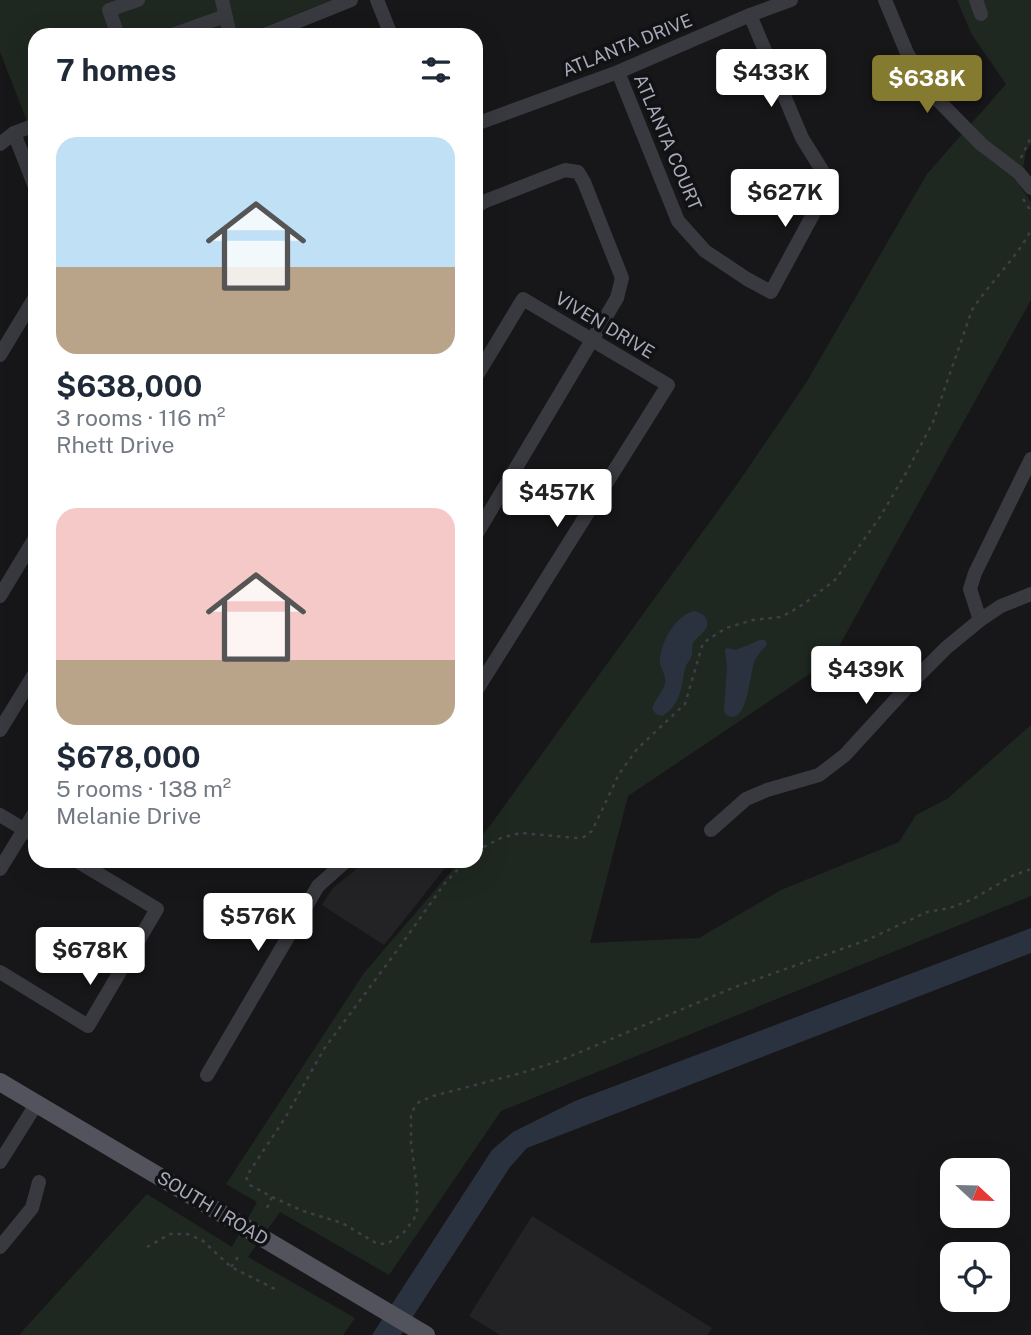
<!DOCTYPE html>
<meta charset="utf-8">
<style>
body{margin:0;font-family:"Public Sans",sans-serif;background:#f6f6f7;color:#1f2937;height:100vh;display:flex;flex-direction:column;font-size:26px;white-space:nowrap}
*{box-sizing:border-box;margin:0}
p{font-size:23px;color:#747a83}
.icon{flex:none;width:38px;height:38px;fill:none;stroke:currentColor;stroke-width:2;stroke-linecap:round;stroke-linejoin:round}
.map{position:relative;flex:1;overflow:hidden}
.side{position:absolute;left:28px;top:28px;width:455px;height:840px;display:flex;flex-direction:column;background:#fff;border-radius:21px;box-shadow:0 7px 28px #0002}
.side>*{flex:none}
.needle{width:46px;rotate:112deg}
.controls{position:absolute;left:940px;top:1158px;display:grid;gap:14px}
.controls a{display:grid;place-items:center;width:70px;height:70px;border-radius:14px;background:#fff;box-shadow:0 7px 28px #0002;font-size:35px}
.price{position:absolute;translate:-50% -60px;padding:0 16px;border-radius:7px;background:#fff;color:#222;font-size:23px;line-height:46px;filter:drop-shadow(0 2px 4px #0008)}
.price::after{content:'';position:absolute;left:50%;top:42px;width:21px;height:16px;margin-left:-10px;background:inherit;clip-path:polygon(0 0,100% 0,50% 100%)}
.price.active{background:#847b31;color:#fff}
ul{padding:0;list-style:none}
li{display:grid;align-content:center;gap:14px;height:371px;padding:0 28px}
li span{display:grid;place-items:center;height:217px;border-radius:21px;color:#555}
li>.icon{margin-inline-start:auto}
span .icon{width:126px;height:126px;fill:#fffc;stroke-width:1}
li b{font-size:30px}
h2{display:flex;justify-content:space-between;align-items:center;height:84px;padding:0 28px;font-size:30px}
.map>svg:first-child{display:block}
.built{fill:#232326}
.green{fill:#1e2821}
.water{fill:#2b323f}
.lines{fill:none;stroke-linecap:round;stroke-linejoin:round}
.path{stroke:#3d3e46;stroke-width:2.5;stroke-dasharray:3.5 5;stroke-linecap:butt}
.minor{stroke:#393940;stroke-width:14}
.major{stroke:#53535e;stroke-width:18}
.labels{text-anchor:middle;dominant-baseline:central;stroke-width:7;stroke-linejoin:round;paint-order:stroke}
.street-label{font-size:18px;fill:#a7aaba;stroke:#121214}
</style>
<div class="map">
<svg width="1031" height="1335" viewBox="0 0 1031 1335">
<rect width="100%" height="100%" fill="#171719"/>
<g class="built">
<polygon points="366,861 437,861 446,867 384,945 322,905 332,889"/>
<polygon points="532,1216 712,1328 707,1335 500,1335 469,1316"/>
</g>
<g class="green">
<polygon points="0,0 332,0 244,35 35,35 35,117 27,121 0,52"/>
<polygon points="957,0 1031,0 1031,144 1026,151 1020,186 1031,202 1031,300 832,659 628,796 590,943 699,938 781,890 899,842 916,815 947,799 1031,725 1031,896 501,1111 389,1275 280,1212 248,1257 355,1318 343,1335 19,1335 147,1194 232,1247 257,1202 226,1184 364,973 460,861 476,861 476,842 489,827 738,483 806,383 927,174 1006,84 972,35"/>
</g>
<g class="water">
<path d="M 695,611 C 700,613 706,615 707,621 C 710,630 697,636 693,643 C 692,646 692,651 692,654 C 691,660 686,663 685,669 C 681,687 681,705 662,716 L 656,714 L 652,709 C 655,699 662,693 665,684 C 667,676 661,670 660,663 C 659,644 676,614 695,611 Z"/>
<path d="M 760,640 L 765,640 L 767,644 C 763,650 756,656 754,663 C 750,675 748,710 736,716 C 732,718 730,716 726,715 L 724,710 L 727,667 L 725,650 L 727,648 L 736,650 Z"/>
<polygon points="1031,928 1031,953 527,1148 510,1167 401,1335 372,1335 492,1150 513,1132 575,1101"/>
</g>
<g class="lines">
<g class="path">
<polyline points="1021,158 1031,137"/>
<polyline points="1023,199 1029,208 1031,214"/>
<path d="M 476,851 L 501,838 L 520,833 L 577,838 L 584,837 L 592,831 L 619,774 L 637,749 L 685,704 L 703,643 L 726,628 L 753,620 L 780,617 L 789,613 L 805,603 L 835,580 L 880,517 L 906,473 L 933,422 L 972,310 C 990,282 1016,259 1031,230"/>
<polyline points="272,1197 303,1211 342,1223 376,1243 385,1244 394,1240 404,1232 414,1219 417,1210 417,1188 411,1143 411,1116 414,1108 419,1102 433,1096 521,1073 559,1061 735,987 867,940 927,912 950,908 973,899 1012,876 1031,869"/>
<polyline points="267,1208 272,1197 250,1185 246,1177 285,1118 324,1049 401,945 445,883 466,861"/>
<polyline points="147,1247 170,1234 187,1234 202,1240 231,1267 277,1290"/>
<polyline points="231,1267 238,1257"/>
</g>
<g class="minor">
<polyline points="222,0 230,35"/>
<polyline points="377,0 391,35"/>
<polyline points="885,0 907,53 932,94 981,144 1019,173 1031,188"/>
<polyline points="976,0 981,14"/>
<polyline points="118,35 109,10 138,0"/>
<polyline points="172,35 225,16"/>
<polyline points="264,35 351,0"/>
<polyline points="618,72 678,221 705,251 747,279 771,292 830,183 802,138 750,15"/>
<polyline points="476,124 618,72 750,15 791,0"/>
<polyline points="14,133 35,187"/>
<polyline points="0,144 14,133 35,125"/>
<polyline points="476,207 483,202 565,170 578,172 584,182 622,278 617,298 476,535"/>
<polyline points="0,355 35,297"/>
<polyline points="476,377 523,299 668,385 476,691"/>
<polyline points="0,596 35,538"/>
<polyline points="980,620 970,589 975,573 1031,459"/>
<polyline points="0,730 35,673"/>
<polyline points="0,815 35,836"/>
<polyline points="711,830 746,799 767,790 819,775 845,755 909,685 946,648 980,620 1001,606 1031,594"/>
<polyline points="0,869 35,812"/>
<polyline points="0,972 88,1026 157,909 77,861"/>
<polyline points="207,1075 318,886 346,861"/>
<polyline points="0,1162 37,1103"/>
<polyline points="0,1247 32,1208 39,1182"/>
</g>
<polyline class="major" points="0,1082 426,1335"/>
</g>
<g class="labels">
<g class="street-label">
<text transform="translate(627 45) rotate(-22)">ATLANTA DRIVE</text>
<text transform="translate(668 142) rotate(67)">ATLANTA COURT</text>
<text transform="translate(605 325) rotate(31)">VIVEN DRIVE</text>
<text transform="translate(213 1208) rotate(31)">SOUTH I ROAD</text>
</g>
</g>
</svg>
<div class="controls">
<a><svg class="needle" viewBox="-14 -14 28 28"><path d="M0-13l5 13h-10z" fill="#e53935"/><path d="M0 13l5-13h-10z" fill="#747a83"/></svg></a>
<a><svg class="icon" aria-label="locate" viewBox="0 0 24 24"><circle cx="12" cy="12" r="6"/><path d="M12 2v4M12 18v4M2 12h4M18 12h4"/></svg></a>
</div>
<b class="price" style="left:771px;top:109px">$433K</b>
<b class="price active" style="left:927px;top:115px">$638K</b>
<b class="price" style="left:785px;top:229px">$627K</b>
<b class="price" style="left:557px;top:529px">$457K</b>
<b class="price" style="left:866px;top:706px">$439K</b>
<b class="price" style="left:258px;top:953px">$576K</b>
<b class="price" style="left:90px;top:987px">$678K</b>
<section class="side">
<h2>7 homes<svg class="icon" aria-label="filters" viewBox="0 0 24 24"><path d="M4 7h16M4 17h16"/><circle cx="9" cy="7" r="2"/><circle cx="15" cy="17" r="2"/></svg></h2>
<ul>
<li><span style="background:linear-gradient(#bfe0f5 60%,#b9a48a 0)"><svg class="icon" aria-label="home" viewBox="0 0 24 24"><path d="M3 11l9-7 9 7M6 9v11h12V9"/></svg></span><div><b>$638,000</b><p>3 rooms · 116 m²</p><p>Rhett Drive</p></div></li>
<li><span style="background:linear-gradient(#f6c9c9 70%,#b9a48a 0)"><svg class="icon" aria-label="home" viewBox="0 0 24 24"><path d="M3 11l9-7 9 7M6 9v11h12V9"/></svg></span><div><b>$678,000</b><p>5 rooms · 138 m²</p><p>Melanie Drive</p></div></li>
</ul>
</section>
</div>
